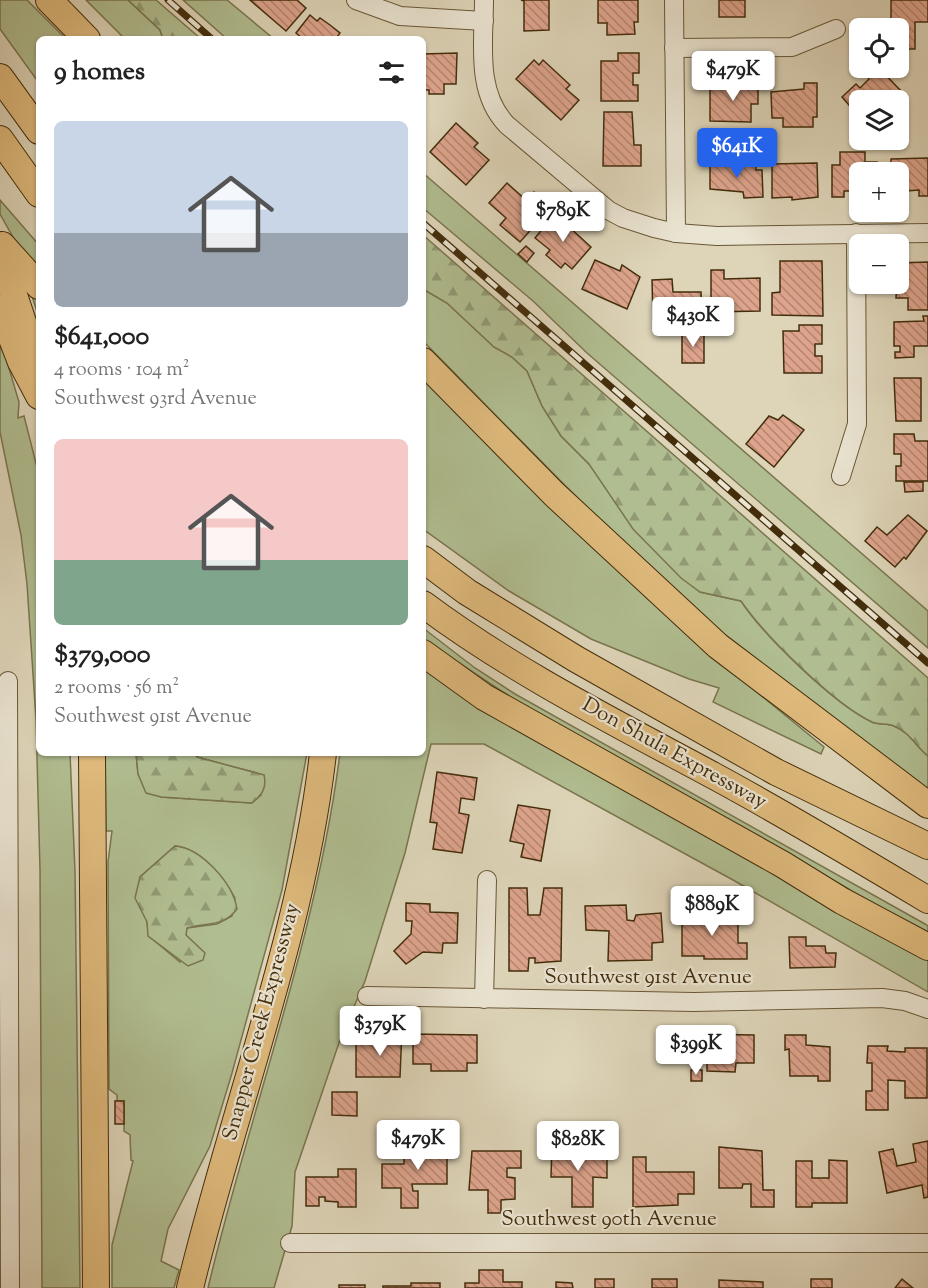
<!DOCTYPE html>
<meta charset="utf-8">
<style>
body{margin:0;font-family:"Sorts Mill Goudy",serif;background:#f6f6f6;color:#222;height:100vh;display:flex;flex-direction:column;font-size:22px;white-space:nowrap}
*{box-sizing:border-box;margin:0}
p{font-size:20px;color:#767676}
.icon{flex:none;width:33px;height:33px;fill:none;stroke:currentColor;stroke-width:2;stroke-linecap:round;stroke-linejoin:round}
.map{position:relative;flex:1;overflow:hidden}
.sheet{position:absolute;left:36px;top:36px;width:390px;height:720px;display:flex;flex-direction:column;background:#fff;border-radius:9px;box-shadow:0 2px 4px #0004}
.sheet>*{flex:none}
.buttons{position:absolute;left:849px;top:18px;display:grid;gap:12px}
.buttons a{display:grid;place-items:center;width:60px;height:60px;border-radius:9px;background:#fff;box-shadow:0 2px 4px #0004;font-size:30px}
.price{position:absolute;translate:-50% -51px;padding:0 14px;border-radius:6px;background:#fff;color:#222;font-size:20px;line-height:39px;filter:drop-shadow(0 2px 3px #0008)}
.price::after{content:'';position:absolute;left:50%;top:36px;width:18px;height:14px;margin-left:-9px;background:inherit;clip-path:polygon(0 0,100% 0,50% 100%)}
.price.on{background:#2563eb;color:#fff}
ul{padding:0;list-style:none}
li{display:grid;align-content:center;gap:12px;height:318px;padding:0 18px}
li span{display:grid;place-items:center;height:186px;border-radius:9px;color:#555}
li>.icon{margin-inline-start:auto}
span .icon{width:108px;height:108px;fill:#fffc;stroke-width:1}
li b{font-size:26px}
h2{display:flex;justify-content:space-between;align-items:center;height:72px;padding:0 18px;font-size:26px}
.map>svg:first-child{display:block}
.grass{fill:#b0bd90;stroke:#7a754e;stroke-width:1.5;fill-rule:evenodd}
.forest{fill:url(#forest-firs);stroke:#7a754e;stroke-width:1.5}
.building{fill:url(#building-back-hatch);stroke:#432d0b;stroke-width:1.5}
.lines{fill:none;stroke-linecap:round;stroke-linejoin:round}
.minor-casing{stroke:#6a5736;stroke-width:20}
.highway-casing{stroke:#432d0b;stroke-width:28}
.minor{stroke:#eae4d2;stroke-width:18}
.highway{stroke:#dfba7c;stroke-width:26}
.rail-casing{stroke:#432d0b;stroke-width:7}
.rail{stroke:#eae4d2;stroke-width:4.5;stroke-dasharray:14;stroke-linecap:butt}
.labels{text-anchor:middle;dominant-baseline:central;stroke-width:4.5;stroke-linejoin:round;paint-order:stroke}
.street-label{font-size:21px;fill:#432d0b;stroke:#eae4d2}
</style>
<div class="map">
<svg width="928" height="1288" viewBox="0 0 928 1288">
<defs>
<pattern id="forest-firs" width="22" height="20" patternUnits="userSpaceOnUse" patternTransform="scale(1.5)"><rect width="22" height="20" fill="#b0bd90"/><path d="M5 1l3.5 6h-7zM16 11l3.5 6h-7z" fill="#919a74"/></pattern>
<pattern id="building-back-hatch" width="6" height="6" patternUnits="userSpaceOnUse" patternTransform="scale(1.5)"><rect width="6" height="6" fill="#dea48d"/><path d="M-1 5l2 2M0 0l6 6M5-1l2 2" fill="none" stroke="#b68671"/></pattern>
</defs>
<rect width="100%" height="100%" fill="#ded5b9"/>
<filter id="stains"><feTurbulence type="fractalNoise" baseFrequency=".00333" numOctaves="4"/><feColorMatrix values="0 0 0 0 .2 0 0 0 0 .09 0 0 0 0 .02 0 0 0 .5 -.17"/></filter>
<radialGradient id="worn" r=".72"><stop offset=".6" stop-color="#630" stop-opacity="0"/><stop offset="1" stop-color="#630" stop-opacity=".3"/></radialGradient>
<g class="grass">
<polygon points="0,0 27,0 66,39 39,39 39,83 0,29"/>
<polygon points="86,0 128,0 160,30 163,39 125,39"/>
<polygon points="183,0 227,0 274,39 227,39"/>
<polygon points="423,173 928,611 928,648 587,353 533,301 423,208"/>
<polygon points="0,200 39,245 39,318 14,239 0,214"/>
<path d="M 423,289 L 447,303 L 494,347 L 512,357 L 527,371 L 542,406 L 561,436 L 589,464 L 612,495 L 700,592 L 741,601 C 764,636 834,704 872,722 C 879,725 887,723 894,726 C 909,732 916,746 928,756 L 928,793 C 852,740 778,683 709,622 C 609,534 517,436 423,341 Z"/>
<polygon points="0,338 19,402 18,418 24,416 39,475 39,753 70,753 75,871 80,1288 42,1288 40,870 36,719 27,584 21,535 0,432"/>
<polygon points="423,374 692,639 824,747 821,754 713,702 719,688 689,679 591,639 509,591 423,529"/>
<polygon points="423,628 475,668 515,694 925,924 928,926 928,934 509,696 423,639"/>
<path d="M 423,664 L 928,958 L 928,992 L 733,880 L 484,744 L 431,744 L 405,853 L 365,981 L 341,1037 L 295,1172 L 292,1226 L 274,1288 L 208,1288 C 250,1110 317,936 340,753 L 423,753 Z"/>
<path d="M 105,753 L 136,753 L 138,774 L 161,797 L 251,803 L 261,795 L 264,775 L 197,757 L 194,753 L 307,753 L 282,890 L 232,1073 L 210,1146 L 168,1229 L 161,1261 L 179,1270 L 174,1288 L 112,1288 L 112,1245 L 133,1161 L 131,1160 L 130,1135 L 124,1131 L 124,1101 L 117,1101 L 117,1095 L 109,1089 L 108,862 L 112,831 L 106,831 ZM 175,846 C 201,848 223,877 235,898 L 232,916 L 217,924 L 187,928 L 180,962 L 149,936 L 140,877 Z"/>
</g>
<g class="forest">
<polygon points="128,0 156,0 201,39 163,39 160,30"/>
<path d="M 423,235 L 928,678 L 928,756 C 916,746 909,732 894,726 C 887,723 879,725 872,722 C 834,704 765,636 741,601 L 700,592 L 681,578 L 633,529 L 589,464 L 561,436 L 542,406 L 527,371 L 512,357 L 494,347 L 447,303 L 423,289 Z"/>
<path d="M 136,753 L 194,753 L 197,757 L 264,775 C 267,788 262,795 252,803 L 161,797 L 146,793 L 138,774 Z"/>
<path d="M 175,846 C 201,848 233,883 237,909 C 223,928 205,922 187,928 L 186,935 L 205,953 L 203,960 L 188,966 L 148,936 L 147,922 L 135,898 L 140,877 Z"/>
</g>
<g class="building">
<polygon points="250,0 297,0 306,8 286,31"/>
<polygon points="521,0 549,0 549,30 524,31 524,1"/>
<polygon points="598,0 638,0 638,22 634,22 635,34 607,35 607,23 598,23"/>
<rect x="719" y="0" width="26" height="17"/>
<polygon points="891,0 928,0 928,22 915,22 915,49 898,49 898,28 891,28"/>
<polygon points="310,15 317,21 320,18 330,25 340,33 337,37 340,39 303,39 296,33"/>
<polygon points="457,53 456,84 444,84 444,94 429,94 429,90 423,90 423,54"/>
<polygon points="618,53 639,53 639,73 633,73 633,85 638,85 638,101 601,101 601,61 618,61"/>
<polygon points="534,60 539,65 543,60 570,85 566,89 579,100 561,120 516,79"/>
<polygon points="874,68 879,68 902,92 893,100 860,100 860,108 855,112 842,97 856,84 860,88 869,79 866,75"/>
<polygon points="737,83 758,83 758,104 751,104 751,122 710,121 710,84 725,84 725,89 737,89"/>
<polygon points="804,83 817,83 817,117 813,117 813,127 783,127 783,118 772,118 771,92 804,89"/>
<polygon points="604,112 632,112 634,145 641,145 641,166 603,166"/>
<polygon points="456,123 478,143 474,147 489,160 466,185 430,152"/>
<polygon points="840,152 865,152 865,162 877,162 877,172 860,172 859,191 844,191 844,197 832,197 832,165 840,165"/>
<polygon points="928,158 928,196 919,196 919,190 906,191 906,196 898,196 898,172 891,172 891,159"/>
<polygon points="756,163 756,170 762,170 763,197 744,198 743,192 710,189 710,164"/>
<polygon points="817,163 818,197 792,200 792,197 772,198 772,164"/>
<polygon points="507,183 526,200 534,192 551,207 520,242 500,225 506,218 489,203"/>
<polygon points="555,214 591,247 572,269 565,263 561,268 546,255 550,250 535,238"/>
<polygon points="526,246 534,253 527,262 518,254"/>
<polygon points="595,260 620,271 622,265 640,277 627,309 582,289"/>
<polygon points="780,261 822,261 823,316 772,315 772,293 780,292"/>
<polygon points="928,262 928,310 908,310 908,298 896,298 898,263"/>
<polygon points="711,270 724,270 724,279 760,278 760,311 711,312"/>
<polygon points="672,279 673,292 701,292 702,319 681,320 681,330 666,331 666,320 653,320 652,280"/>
<polygon points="923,316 928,316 928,346 914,346 914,357 895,358 895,352 900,352 900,346 894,346 894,322 924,321"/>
<polygon points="799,325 822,325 822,344 815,344 815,356 822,356 822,373 784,373 783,331 799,331"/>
<rect x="682" y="332" width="22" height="31"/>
<polygon points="894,378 921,378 921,421 896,421"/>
<polygon points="783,415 804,430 774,467 746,444 769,416 778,420"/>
<polygon points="894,434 914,434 915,441 928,441 928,481 896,481 896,466 901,466 901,454 894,454"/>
<polygon points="904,482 923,482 923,491 905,492"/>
<polygon points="908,515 927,531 906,559 904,557 895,567 865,541 877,527 887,535"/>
<polygon points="437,772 477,778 474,800 461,798 459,813 469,815 462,853 433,849 437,823 430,822"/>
<polygon points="518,805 550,810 541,861 521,857 524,844 510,841"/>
<polygon points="509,888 527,888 528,915 540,915 544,888 562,888 561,961 535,963 535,958 529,958 528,971 509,971"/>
<polygon points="406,903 430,904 430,912 458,913 457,943 443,943 442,953 423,952 406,964 394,951 411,934 412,921 406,921"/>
<polygon points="626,905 627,920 634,921 636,915 661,913 663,942 652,943 652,960 608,961 609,931 586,930 585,906"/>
<polygon points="682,915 738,915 738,943 747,943 747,959 704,959 704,956 682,956"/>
<polygon points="789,937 806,937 806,946 825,946 826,953 836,953 835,967 790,968"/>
<polygon points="384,1029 402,1029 400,1077 356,1077 356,1043 384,1043"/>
<polygon points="413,1034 477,1035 477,1063 467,1063 467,1071 431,1071 431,1064 413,1064"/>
<polygon points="690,1034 754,1035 754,1063 736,1063 735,1072 707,1071 707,1063 690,1063"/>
<polygon points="785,1035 806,1035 806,1045 830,1047 830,1081 818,1081 818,1076 790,1076 789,1049 785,1050"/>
<polygon points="868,1046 888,1046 887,1051 905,1052 905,1048 927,1048 927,1098 905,1098 905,1081 888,1080 888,1110 866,1110 866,1091 872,1091 872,1063 867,1063"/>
<rect x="691" y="1070" width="11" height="11"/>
<polygon points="332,1092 357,1092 357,1116 332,1115"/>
<rect x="115" y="1101" width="9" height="23"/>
<polygon points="447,1136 447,1184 412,1184 413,1191 418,1191 418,1208 401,1208 401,1188 382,1188 382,1164 404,1164 404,1152 426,1152 426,1137"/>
<polygon points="928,1141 928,1197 924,1198 922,1185 887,1193 879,1152 893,1149 897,1166 916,1162 913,1144"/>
<polygon points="552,1144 576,1144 576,1155 607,1155 607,1178 593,1177 593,1207 572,1207 572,1177 551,1177"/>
<polygon points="719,1147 762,1151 763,1190 774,1190 774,1207 751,1207 751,1184 743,1184 742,1188 719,1188"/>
<polygon points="472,1151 521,1151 521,1168 507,1168 507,1177 515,1178 515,1199 501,1200 501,1213 488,1213 488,1190 469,1190"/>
<polygon points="633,1157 646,1157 646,1172 694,1172 694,1194 678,1194 678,1205 633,1207"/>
<polygon points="829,1160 847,1161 847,1203 812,1203 812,1207 796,1207 796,1161 812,1161 812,1178 829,1178"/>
<polygon points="338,1169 356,1169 356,1207 338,1207 338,1202 325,1201 325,1197 319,1197 319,1206 306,1206 306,1177 338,1177"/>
<polygon points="479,1270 503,1270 503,1282 522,1282 522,1288 465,1288 465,1283 479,1283"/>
<rect x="595" y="1279" width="19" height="9"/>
<rect x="652" y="1279" width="25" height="9"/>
<rect x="811" y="1279" width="21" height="9"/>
<polygon points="902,1279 913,1288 895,1288"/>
<polygon points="719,1280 763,1282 763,1288 719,1288"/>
<polygon points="556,1282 572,1283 573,1288 556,1288"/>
<polygon points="411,1283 440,1283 440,1288 383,1288 383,1286 411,1286"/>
<rect x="339" y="1285" width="26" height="3"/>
</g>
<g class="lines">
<g class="minor-casing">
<g id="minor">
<polyline points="356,0 400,16 484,21"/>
<path d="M 484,0 C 484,42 475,92 507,125 L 608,210 L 623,218 L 654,228 L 676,233 L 717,236 L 928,233"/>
<polyline points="674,0 676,233"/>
<polyline points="674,48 792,47 836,29"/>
<polyline points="841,476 857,424 856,233"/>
<polyline points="8,681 10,1288"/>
<polyline points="367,996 694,1002 882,998 905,1001 928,1009"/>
<polyline points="484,999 487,880"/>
<polyline points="290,1243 928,1243"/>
</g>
</g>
<g class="highway-casing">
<g id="highway">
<polyline points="49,0 87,39"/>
<polyline points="0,77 39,131"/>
<polyline points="0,139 39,194"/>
<polyline points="2,245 39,286"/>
<polyline points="0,253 39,370"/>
<polyline points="0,308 21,362 39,396"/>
<polyline points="423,361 554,494 718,646 928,805"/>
<polyline points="423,559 467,592 576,659 776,772 928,846"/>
<path d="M 423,604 C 514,672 616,723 716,777 C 788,816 858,858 928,900"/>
<polyline points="423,653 484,697 782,864 842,901 928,947"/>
<polyline points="92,753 96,1288"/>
<path d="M 190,1288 C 232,1113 303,932 323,753"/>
</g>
</g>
<use href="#minor" class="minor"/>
<use href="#highway" class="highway"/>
<g class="rail-casing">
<g id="rail">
<polyline points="168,0 212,39"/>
<polyline points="423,223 928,663"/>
</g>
</g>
<use href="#rail" class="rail"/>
</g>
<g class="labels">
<g class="street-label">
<text transform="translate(674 754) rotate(29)">Don Shula Expressway</text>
<text x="648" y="978">Southwest 91st Avenue</text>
<text transform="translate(262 1022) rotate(-75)">Snapper Creek Expressway</text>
<text x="609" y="1220">Southwest 90th Avenue</text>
</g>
</g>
<rect width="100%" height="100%" filter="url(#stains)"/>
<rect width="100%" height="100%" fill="url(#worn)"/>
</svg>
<div class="buttons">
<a><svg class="icon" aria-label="locate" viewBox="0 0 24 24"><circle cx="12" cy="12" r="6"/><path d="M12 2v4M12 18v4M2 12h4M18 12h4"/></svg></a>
<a><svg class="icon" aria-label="layers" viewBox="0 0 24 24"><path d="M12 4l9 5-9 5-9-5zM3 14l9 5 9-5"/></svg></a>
<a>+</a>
<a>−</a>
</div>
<b class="price" style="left:733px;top:102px">$479K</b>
<b class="price on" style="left:737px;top:179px">$641K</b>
<b class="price" style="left:563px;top:243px">$789K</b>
<b class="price" style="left:693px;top:348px">$430K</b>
<b class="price" style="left:712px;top:937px">$889K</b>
<b class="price" style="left:380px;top:1057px">$379K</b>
<b class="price" style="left:696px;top:1076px">$399K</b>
<b class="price" style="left:418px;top:1171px">$479K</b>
<b class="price" style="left:578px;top:1172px">$828K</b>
<section class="sheet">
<h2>9 homes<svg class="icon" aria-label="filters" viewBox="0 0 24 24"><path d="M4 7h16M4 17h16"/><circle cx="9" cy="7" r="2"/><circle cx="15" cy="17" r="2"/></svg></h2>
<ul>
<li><span style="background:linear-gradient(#c9d6e8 60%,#9aa5b1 0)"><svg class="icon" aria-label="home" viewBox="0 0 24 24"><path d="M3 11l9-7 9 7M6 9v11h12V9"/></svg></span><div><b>$641,000</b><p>4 rooms · 104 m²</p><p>Southwest 93rd Avenue</p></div></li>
<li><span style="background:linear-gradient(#f6c9c9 65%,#7fa58c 0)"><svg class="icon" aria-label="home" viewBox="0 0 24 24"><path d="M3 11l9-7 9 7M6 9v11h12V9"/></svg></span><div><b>$379,000</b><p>2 rooms · 56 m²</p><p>Southwest 91st Avenue</p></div></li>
</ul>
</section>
</div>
